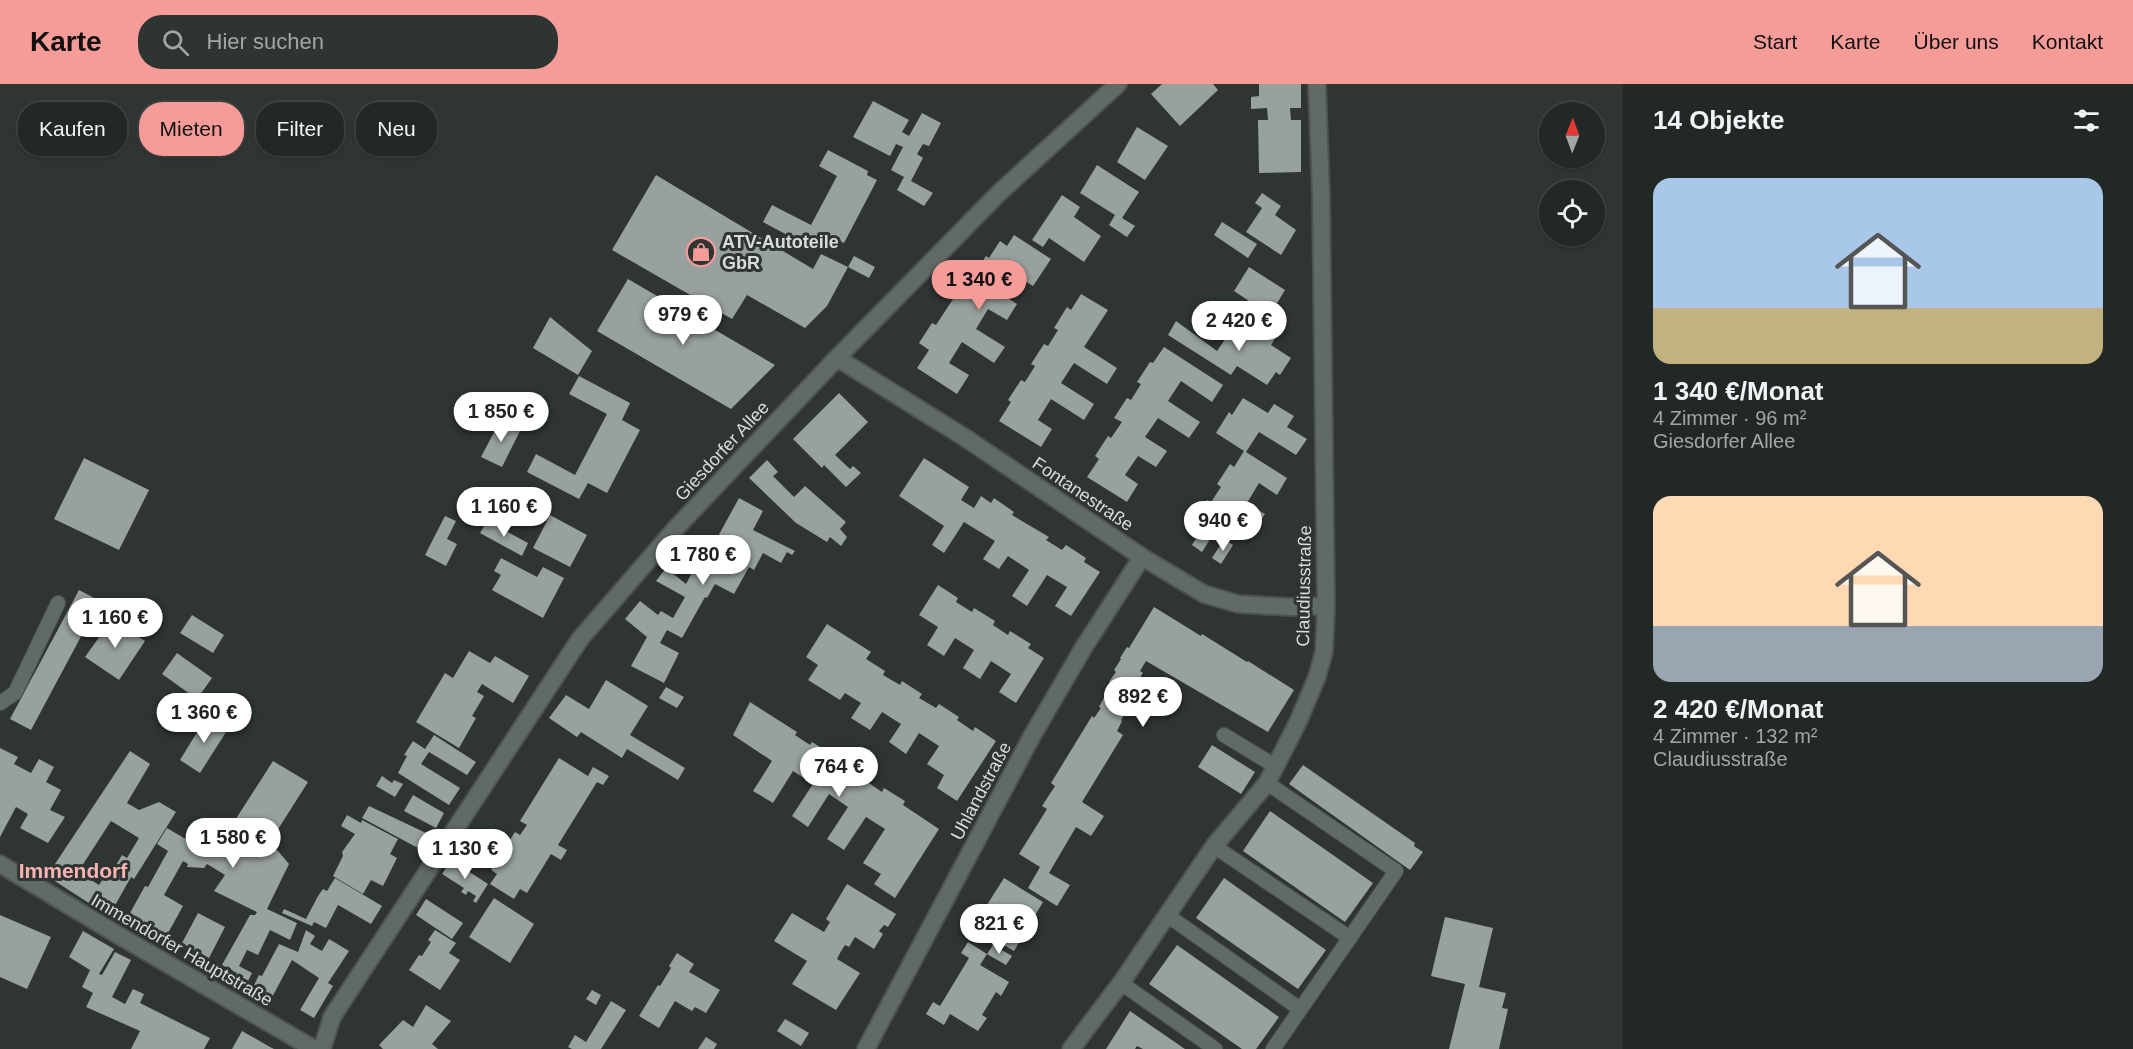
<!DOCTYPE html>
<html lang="de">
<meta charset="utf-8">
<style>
body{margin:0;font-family:Helvetica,sans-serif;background:#2e3432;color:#f1f3f6;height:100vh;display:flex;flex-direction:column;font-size:22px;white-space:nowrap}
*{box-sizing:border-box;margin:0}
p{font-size:20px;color:#a2a6a7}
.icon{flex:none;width:33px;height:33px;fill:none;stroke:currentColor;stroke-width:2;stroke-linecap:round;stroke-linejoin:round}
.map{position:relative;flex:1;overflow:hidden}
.sheet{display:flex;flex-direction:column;background:#222826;width:510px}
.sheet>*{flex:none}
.banner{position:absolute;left:18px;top:18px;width:570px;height:54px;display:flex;gap:12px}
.needle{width:39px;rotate:1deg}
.buttons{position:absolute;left:1539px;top:18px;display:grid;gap:12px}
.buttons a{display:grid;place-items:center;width:66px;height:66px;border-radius:50%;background:#222826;box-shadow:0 2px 4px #0004,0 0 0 2px #3f4443;font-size:30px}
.price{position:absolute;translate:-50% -51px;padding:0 14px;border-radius:21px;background:#fff;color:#222;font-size:20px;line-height:39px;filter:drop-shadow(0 2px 3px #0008)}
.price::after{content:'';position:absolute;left:50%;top:36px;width:18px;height:14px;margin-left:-9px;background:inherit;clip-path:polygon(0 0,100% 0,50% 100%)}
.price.current{background:#f59b98;color:#111}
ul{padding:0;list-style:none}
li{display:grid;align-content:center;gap:12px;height:318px;padding:0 30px}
li span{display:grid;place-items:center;height:186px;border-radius:18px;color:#555}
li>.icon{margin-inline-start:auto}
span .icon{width:108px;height:108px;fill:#fffc;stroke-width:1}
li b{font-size:26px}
h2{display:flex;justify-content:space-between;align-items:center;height:72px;padding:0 30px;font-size:26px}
.tag{padding:0 21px;border-radius:24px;background:#222826;box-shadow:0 2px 4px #0004,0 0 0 2px #3f4443;font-size:21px;line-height:54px}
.tag.current{background:#f59b98;color:#111}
header{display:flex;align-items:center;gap:36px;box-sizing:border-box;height:84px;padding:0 30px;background:#f59b98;color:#111}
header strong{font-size:28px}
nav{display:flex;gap:33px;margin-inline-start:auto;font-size:21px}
.search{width:420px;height:54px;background:#2e3432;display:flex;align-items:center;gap:15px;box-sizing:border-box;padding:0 21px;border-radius:24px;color:#a2a6a7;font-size:22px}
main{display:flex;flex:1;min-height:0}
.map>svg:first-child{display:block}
.building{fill:#98a19e;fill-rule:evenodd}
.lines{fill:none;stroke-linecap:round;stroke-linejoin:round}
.service-casing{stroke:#4c5350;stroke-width:16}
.minor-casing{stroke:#4c5350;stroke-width:20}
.tertiary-casing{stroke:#4c5350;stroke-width:20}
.service{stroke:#616a67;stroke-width:14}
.minor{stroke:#616a67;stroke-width:16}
.tertiary{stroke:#616a67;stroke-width:16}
.labels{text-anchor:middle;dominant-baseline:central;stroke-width:6;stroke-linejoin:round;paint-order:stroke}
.poi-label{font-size:18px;font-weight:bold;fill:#d8dddb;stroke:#2e3533;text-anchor:start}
.street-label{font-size:18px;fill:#d8dddb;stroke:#2e3533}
.quarter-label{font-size:21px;font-weight:bold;fill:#f8b4b0;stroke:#2e3533}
</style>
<header>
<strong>Karte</strong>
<div class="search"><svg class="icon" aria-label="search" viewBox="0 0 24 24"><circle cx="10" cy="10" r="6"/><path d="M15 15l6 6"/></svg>Hier suchen</div>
<nav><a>Start</a><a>Karte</a><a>Über uns</a><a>Kontakt</a></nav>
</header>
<main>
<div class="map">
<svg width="1623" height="965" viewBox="0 0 1623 965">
<rect width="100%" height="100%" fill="#2e3533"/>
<g class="building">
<polygon points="1162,0 1213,0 1218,6 1180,42 1151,10"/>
<polygon points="1259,0 1301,0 1301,24 1290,24 1291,36 1301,36 1301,88 1259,89 1258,36 1268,36 1267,24 1251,25 1251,13 1259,12"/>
<polygon points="873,17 909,36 902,48 909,52 922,29 941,39 929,62 923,60 917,70 923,74 911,97 933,109 924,122 897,106 904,93 891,86 903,63 896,60 890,72 853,53"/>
<polygon points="1137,43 1168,62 1145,96 1117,78"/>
<polygon points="828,66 868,87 867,91 877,96 844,159 824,149 815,166 763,138 772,121 811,141 837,92 819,82"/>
<polygon points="1097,81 1139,108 1122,134 1135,142 1127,153 1109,141 1115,131 1080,109"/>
<polygon points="656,91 813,185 821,170 848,183 827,222 805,244 747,211 732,235 612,166"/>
<polygon points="1262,109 1281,122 1275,131 1296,146 1281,171 1246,148 1262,124 1255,119"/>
<polygon points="1062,111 1080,123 1074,133 1101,152 1084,178 1049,154 1043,163 1032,156"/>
<polygon points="1222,138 1257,160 1248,174 1214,151"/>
<polygon points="1014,151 1051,175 1033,202 1015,191 1003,211 1017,220 1007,236 988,225 976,245 1005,263 994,279 962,258 949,279 969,291 957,310 917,284 929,266 919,259 932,239 936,241 959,206 962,208 986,172 989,174 1000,157 1007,162"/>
<polygon points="854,172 875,183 869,194 848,183"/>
<polygon points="1249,183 1285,206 1270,231 1234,207"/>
<polygon points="628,195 775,281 731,325 597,247"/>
<polygon points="1081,210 1108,226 1084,263 1117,284 1107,300 1074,279 1061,299 1094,320 1084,336 1051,315 1038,336 1052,345 1041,363 999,337 1011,318 1008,316 1021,296 1025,298 1035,282 1031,280 1044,260 1048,262 1058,246 1054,244 1067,223 1071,226"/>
<polygon points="550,233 592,267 578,291 533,264"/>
<polygon points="1176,237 1217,267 1232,245 1248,255 1259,238 1278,250 1271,261 1291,274 1280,291 1276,288 1267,301 1237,282 1231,291 1168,251"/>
<polygon points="1164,263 1223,301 1212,318 1181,297 1168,317 1200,338 1189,354 1158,334 1145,353 1167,367 1156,383 1138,372 1125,391 1138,400 1127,418 1087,393 1099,375 1095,372 1108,352 1111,354 1122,338 1114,334 1127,314 1131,316 1141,300 1137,298 1150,278 1153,279"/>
<polygon points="579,292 630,319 622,336 640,346 607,409 588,399 579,415 527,388 536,370 575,391 607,330 569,310"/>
<polygon points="839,309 868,338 835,371 850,385 853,382 861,389 846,403 824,381 822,384 793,355"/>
<polygon points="1243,314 1268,329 1274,320 1294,332 1287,343 1307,355 1296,371 1259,348 1246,368 1287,394 1277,411 1259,399 1247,419 1265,430 1254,446 1236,435 1224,454 1214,449 1202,468 1192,461 1204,442 1194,436 1207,416 1211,418 1221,403 1217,400 1230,380 1234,383 1244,367 1216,349 1229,328 1232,331"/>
<polygon points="501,335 521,345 502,383 481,373"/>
<polygon points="84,374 149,406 119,466 54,435"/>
<polygon points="924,374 969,403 961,416 974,424 981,412 991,419 994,414 1014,428 1012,431 1049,453 1046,456 1062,466 1066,461 1086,474 1084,478 1100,488 1071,532 1055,522 1067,503 1047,491 1027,522 1012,512 1029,486 1008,472 999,485 983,475 995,457 964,438 944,469 932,461 944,442 899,412"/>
<polygon points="767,376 778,388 773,392 794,413 805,402 846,438 840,445 847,453 841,462 830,453 827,458 796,439 749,394"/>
<polygon points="739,414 763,427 753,446 795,467 792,471 787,468 781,479 763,469 754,486 749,483 734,510 715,500 707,514 705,513 682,554 667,546 660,559 679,569 664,599 631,582 647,553 625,535 640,517 658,531 661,527 673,534 685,513 656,497 666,484 686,500 693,487 698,489"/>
<polygon points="550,431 587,451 570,483 533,464"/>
<polygon points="445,432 456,437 447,455 457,460 446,482 425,471"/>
<polygon points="487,437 528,459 522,472 480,449"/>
<polygon points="1224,455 1233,461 1221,480 1212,474"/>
<polygon points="501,474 537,493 543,483 564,494 543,534 492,506 501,491 494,487"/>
<polygon points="938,501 958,514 956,518 972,528 974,524 995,537 993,541 1008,551 1010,547 1031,560 1028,564 1044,574 1016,619 999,608 1011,590 991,577 980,595 963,584 974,566 955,554 944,572 927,561 938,543 919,531"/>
<polygon points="79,506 100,517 31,646 10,635"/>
<polygon points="1154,523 1201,552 1202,550 1247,578 1248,577 1294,606 1268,648 1146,577 1140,587 1143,589 1136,600 1138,602 1131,611 1133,613 1126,624 1128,625 1121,636 1122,637 1117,647 1123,651 1082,718 1104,732 1091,752 1076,743 1049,789 1070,801 1057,822 1028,804 1040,783 1019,770 1047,725 1042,722 1055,702 1051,699 1092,632 1094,634 1101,624 1099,623 1111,600 1109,598 1116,588 1114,586 1121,575 1120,574 1127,563 1129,564"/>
<polygon points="192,531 224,551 213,569 180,549"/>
<polygon points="112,535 145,557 119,596 85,573"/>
<polygon points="827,540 871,568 866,575 885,587 883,591 900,601 902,597 922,610 919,614 936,624 939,620 959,633 957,636 973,647 975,643 996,657 957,717 937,704 944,691 927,680 939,662 919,649 906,670 889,658 901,640 882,628 870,646 851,634 861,619 845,609 840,616 808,596 818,581 806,573"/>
<polygon points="469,567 490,579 495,572 529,592 513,619 482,600 477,608 484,612 472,632 476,634 459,664 416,638 445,589 453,594"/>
<polygon points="177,569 212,594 197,615 162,590"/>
<polygon points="606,596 648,622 630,651 685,684 678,696 627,665 622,674 581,648 577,653 549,634 566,611 589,625"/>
<polygon points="666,603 684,613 677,624 659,614"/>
<polygon points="750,618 797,648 795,651 810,661 812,658 833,671 830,674 846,684 848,681 869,694 866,697 882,708 884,704 905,717 903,721 939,745 895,814 874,800 881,790 863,779 885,745 866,733 844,766 827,755 848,723 829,710 808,743 792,732 813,700 793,687 773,719 753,707 772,677 733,651"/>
<polygon points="207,632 228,645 200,689 180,676"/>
<polygon points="434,651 476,678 467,691 429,668 421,680 460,704 449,721 398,689 407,672 404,671 413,657 425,665"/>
<polygon points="1212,661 1255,688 1241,710 1198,683"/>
<polygon points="0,664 18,673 14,680 31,689 39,675 54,683 46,698 61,706 50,726 65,733 48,759 20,744 28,730 16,723 0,753"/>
<path d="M 130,667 L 150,680 L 127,719 L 139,726 L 159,718 L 176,728 L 134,795 L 131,793 L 109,832 L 47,792 ZM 111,737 L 139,754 L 127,774 L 122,771 L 115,783 L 112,781 L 99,801 L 78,788 Z"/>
<polygon points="559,674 588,692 593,683 609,692 603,701 597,698 558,761 567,766 561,776 551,770 527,809 520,805 514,815 490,800 497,790 491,786 515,748 520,751 527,741 520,737"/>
<polygon points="273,677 308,698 268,761 278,767 289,780 267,825 297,839 290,856 270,846 258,871 247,866 239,882 252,889 245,903 233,896 237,889 222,881 250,831 255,831 257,828 214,807 225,791 207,780 204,784 187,783 188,780 183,777 173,795 164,811 183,822 167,851 148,841 144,849 125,838 145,802 148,803 168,767 157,760 167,744 199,763 201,760 214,769"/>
<polygon points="1303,681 1415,759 1414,762 1423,768 1410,786 1289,700"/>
<polygon points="382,692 392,699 394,696 403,700 395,713 376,702"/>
<polygon points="413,711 444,729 436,744 404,727"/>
<polygon points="369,722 426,749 418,764 362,734"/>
<polygon points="1270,727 1373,799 1345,838 1243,767"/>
<polygon points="347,731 361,739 362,736 398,755 390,770 397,774 383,802 371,796 363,810 333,792 343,772 342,768 355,750 341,742"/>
<polygon points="451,776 488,800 476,819 473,817 476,812 468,807 466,811 461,808 464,804 442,790"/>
<polygon points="335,794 382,822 371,840 338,821 326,844 314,838 312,842 282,829 284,825 306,835 318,812 323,805 327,807"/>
<polygon points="1004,794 1043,818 1014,867 973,843"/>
<polygon points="1224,794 1326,866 1298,905 1196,834"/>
<polygon points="847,800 896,830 888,843 884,841 879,847 883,850 874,865 855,853 849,863 845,861 840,869 837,875 860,889 836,926 792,900 807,877 774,857 792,829 824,848 830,838 826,835"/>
<polygon points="494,814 534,840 510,879 469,853"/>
<polygon points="426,815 463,839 452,855 416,831"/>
<polygon points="198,829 225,843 209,874 182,859"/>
<polygon points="0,831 51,853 27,905 0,893"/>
<polygon points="1445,833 1493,844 1479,903 1506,909 1502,924 1508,925 1499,965 1449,965 1465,900 1431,892"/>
<polygon points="306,846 315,852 310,860 322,867 329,855 349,867 328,899 333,902 314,934 300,926 319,894 292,876 270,917 251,907 259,891 262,892 279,860 298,868"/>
<polygon points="435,846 456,859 449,869 460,876 440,906 409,886 419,871 422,872 431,858 428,856"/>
<polygon points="83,847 114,865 99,890 102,891 115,868 131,876 112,913 125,920 133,905 144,910 140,919 210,954 204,965 131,965 140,947 86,923 93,909 82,903 90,886 69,873"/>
<polygon points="968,858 987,870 980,881 1009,898 1001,912 996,908 982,931 987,934 978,947 950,930 944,941 926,930 933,918 940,922 969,874 961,869"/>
<polygon points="993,861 1012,872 1006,881 987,870"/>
<polygon points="1177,861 1279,933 1256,965 1242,965 1149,900"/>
<polygon points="677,869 694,880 689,888 720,906 706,929 695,923 692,927 675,917 659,944 639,932 658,901 660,902 671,884 669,882"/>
<polygon points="592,906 601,911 596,921 586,915"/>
<polygon points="611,917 626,926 601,965 572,965 568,963 575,951 586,958"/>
<polygon points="426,921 451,937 432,960 438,965 383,965 379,961 403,936 413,943"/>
<polygon points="1130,927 1150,941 1185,965 1143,965 1137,962 1135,965 1106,965"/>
<polygon points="785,935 809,949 801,962 777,947"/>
<polygon points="242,947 270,963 274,965 232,965"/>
<polygon points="706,953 717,960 714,965 698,965"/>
</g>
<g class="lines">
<g class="service-casing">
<g id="service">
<polyline points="0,619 15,609 58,519"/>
<polyline points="1224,651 1275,682"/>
<polyline points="1267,699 1396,787 1273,965"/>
<polyline points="1214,762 1350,854"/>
<polyline points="1167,831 1300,925"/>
<polyline points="1121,899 1215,965"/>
</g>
</g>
<g class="minor-casing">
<g id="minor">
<polyline points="837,274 964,353 1142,473 1204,510 1238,520 1291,523 1326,522"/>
<polyline points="322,965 332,933 580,555 676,444 837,274 999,109 1118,0"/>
<polyline points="866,965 1032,652 1084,563 1142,473"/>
<polyline points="1071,965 1121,899 1214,762 1267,699 1298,638 1317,593 1324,568 1326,522 1321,111 1317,0"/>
</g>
</g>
<g class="tertiary-casing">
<polyline id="tertiary" points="0,780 123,854 314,965"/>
</g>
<use href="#service" class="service"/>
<use href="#minor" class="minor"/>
<use href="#tertiary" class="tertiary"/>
</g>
<defs>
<g id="shop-ring" transform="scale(1.5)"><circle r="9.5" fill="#2e3533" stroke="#f59b98" stroke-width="1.5"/><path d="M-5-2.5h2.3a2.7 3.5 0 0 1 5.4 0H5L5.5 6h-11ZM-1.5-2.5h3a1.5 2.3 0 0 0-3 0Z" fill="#f59b98"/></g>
</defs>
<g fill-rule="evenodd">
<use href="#shop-ring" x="701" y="168"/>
</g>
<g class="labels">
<g class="poi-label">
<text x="722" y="158">ATV-Autoteile<tspan x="722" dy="21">GbR</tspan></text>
</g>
<g class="street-label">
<text transform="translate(722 367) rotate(-47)">Giesdorfer Allee</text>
<text transform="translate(1083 410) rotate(34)">Fontanestraße</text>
<text transform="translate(1304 502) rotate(-89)">Claudiusstraße</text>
<text transform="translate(981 707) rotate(-62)">Uhlandstraße</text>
<text transform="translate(182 866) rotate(30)">Immendorfer Hauptstraße</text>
</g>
<g class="quarter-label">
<text x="73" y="786">Immendorf</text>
</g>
</g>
</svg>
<div class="buttons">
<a><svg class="needle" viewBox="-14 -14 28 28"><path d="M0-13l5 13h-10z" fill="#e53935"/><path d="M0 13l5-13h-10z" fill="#a2a6a7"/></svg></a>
<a><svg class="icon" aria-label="locate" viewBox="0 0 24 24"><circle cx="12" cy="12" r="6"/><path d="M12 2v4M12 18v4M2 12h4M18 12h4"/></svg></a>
</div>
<b class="price current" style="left:979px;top:227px">1 340 €</b>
<b class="price" style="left:683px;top:262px">979 €</b>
<b class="price" style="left:1239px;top:268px">2 420 €</b>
<b class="price" style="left:501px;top:359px">1 850 €</b>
<b class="price" style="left:504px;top:454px">1 160 €</b>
<b class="price" style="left:1223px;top:468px">940 €</b>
<b class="price" style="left:703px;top:502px">1 780 €</b>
<b class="price" style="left:115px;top:565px">1 160 €</b>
<b class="price" style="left:1143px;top:644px">892 €</b>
<b class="price" style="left:204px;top:660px">1 360 €</b>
<b class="price" style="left:839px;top:714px">764 €</b>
<b class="price" style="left:233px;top:785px">1 580 €</b>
<b class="price" style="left:465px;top:796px">1 130 €</b>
<b class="price" style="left:999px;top:871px">821 €</b>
<div class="banner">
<a class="tag">Kaufen</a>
<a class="tag current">Mieten</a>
<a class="tag">Filter</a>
<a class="tag">Neu</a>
</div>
</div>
<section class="sheet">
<h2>14 Objekte<svg class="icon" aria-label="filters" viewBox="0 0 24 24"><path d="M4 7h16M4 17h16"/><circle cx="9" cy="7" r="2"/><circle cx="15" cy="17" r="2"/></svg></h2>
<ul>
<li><span style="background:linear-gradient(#a9c7e8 70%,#c2b280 0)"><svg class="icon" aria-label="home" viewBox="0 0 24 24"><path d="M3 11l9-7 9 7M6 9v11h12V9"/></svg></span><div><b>1 340 €/Monat</b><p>4 Zimmer · 96 m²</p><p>Giesdorfer Allee</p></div></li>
<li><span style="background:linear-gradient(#ffd9b3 70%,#9aa5b1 0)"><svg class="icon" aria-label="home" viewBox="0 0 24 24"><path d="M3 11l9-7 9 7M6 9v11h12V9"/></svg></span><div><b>2 420 €/Monat</b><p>4 Zimmer · 132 m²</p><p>Claudiusstraße</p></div></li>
</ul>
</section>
</main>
